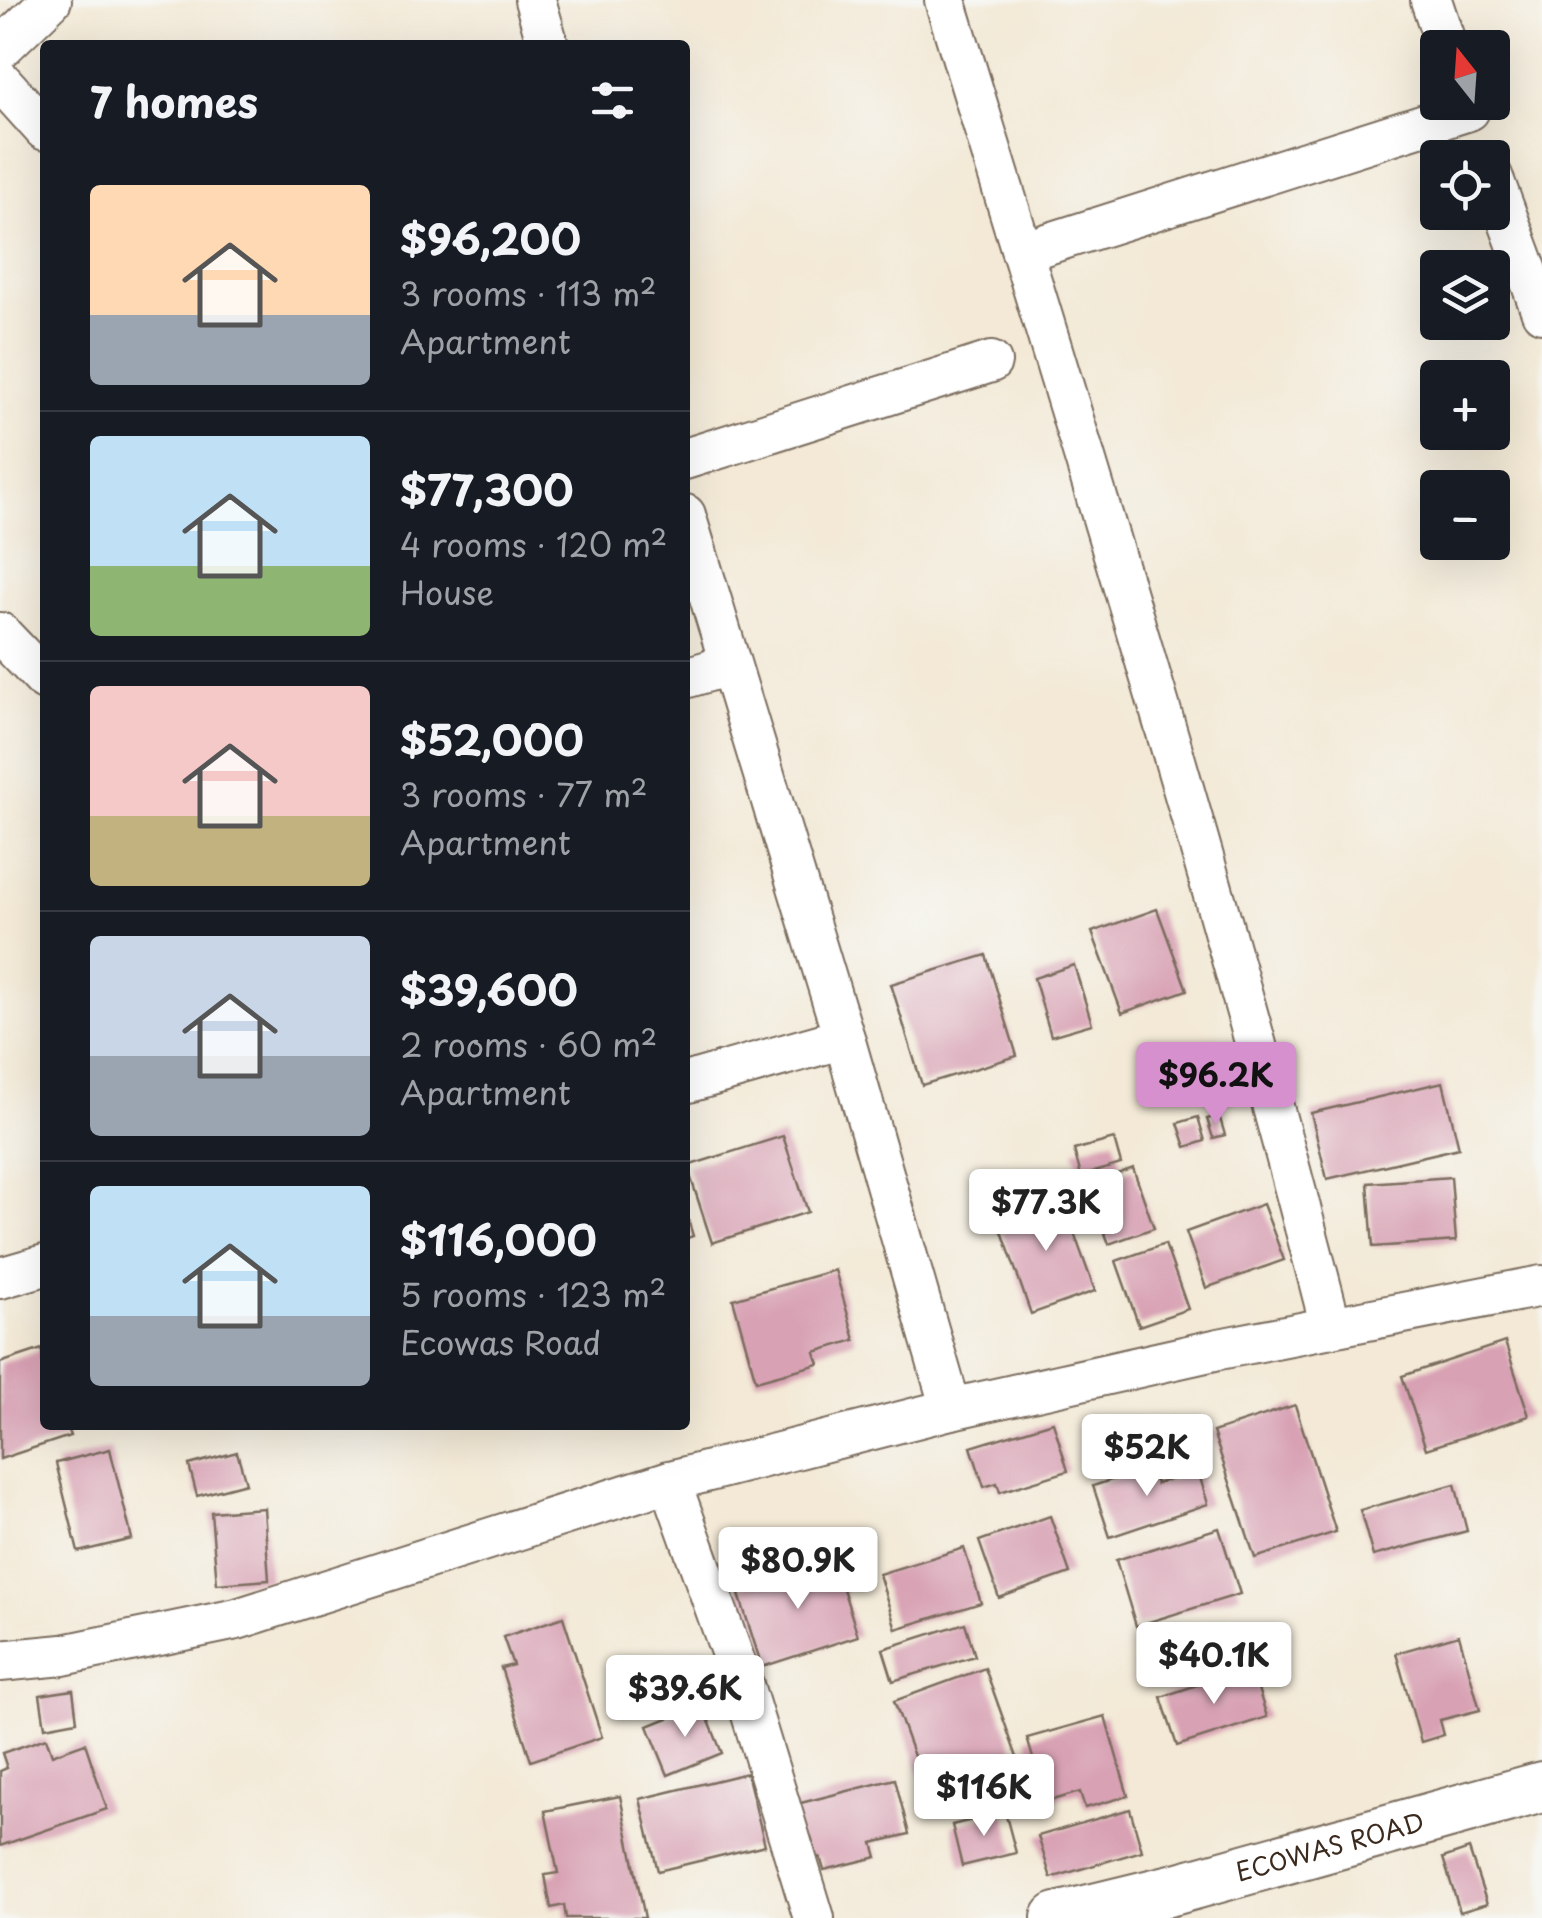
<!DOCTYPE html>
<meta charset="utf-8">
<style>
body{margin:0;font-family:"Playpen Sans",sans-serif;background:#20242c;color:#f1f3f6;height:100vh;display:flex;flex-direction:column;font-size:38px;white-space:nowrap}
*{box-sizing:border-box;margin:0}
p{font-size:32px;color:#9ea1a6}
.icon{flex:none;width:55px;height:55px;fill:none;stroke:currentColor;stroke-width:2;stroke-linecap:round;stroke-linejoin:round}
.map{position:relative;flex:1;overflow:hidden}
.sheet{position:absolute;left:40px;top:40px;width:650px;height:1390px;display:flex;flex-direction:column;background:#171b24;border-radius:10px;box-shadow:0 10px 40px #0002}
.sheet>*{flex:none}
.needle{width:65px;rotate:343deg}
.controls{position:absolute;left:1420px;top:30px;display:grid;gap:20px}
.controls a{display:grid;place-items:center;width:90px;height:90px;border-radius:10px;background:#171b24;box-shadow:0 10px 40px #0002;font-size:50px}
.price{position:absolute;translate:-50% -85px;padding:0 22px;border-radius:10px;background:#fff;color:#222;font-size:32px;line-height:65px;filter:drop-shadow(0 2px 5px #0008)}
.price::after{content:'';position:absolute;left:50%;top:60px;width:30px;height:22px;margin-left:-15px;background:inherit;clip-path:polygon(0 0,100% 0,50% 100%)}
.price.on{background:#d690ce;color:#111}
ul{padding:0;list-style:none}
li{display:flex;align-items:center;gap:30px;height:250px;padding:0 50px}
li+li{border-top:2px solid #363941}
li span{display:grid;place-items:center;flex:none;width:280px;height:200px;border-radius:10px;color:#555}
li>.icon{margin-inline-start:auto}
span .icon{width:120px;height:120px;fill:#fffc;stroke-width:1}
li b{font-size:42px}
h2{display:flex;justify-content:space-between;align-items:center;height:120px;padding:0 50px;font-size:42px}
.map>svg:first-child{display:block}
.building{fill:#d8a1b4}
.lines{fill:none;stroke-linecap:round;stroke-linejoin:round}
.minor-casing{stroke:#7b6d5e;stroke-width:44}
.tertiary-casing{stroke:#7b6d5e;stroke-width:54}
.minor{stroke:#fff;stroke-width:40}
.tertiary{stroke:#fff;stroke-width:50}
.labels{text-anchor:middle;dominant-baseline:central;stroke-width:8;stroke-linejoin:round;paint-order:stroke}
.street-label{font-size:25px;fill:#3b2a1e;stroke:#f6f6f2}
</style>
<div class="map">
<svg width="1542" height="1918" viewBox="0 0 1542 1918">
<rect width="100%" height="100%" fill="#f6f6f2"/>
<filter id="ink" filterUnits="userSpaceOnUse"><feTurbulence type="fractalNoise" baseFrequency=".01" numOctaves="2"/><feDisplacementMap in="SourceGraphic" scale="20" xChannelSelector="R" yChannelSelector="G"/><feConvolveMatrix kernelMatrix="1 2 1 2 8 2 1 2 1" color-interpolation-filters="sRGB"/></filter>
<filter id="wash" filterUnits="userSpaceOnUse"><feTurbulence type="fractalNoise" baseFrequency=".0048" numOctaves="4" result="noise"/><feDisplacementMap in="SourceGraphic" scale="40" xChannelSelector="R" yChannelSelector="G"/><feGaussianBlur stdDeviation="2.25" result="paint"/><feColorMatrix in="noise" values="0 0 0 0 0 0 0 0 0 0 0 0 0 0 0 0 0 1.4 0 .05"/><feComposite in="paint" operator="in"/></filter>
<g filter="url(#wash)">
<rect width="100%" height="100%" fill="#f3e9d6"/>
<g id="blocks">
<g class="building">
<polygon points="1157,909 1187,990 1122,1013 1092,932"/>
<polygon points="986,955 1017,1056 922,1085 891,984"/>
<polygon points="1074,965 1092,1024 1051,1036 1034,978"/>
<polygon points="1443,1082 1459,1148 1327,1179 1311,1113"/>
<polygon points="1219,1115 1225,1135 1213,1138 1207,1119"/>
<polygon points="1198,1117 1205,1141 1186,1147 1178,1123"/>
<polygon points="783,1136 808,1212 712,1243 687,1166"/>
<polygon points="1114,1139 1121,1164 1081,1176 1074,1150"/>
<polygon points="1133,1168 1154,1228 1109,1244 1087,1185"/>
<polygon points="1451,1177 1456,1241 1373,1247 1368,1183"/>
<polygon points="1060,1194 1095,1291 1031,1314 997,1217"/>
<polygon points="1263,1204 1284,1260 1206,1288 1186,1232"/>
<polygon points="686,1213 693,1236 685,1239 685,1214"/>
<polygon points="1165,1244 1188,1309 1139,1326 1116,1261"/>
<polygon points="835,1270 855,1340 815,1352 819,1364 756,1381 733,1299"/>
<polygon points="1505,1342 1529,1416 1426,1449 1402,1376"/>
<polygon points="42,1349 45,1425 66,1425 70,1436 0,1459 0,1363"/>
<polygon points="1295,1405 1336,1532 1255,1558 1213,1432"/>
<polygon points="1053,1422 1068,1471 1000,1492 997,1483 984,1487 971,1447"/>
<polygon points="110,1449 132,1539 78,1552 56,1463"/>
<polygon points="237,1452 246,1483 197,1496 189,1465"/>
<polygon points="1150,1467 1156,1484 1198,1471 1208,1504 1110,1537 1093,1486"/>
<polygon points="1455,1484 1467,1531 1373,1556 1360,1510"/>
<polygon points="264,1508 269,1580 217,1584 211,1512"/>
<polygon points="1050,1516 1070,1573 999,1598 979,1541"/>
<polygon points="1219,1528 1240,1594 1136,1626 1116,1560"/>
<polygon points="964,1548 981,1603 896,1629 879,1574"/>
<polygon points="833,1557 858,1636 762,1667 737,1588"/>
<polygon points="563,1617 602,1737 531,1761 501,1668 513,1665 503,1637"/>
<polygon points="965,1623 975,1656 893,1681 883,1649"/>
<polygon points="1459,1635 1480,1710 1440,1720 1444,1735 1421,1742 1396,1653"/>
<polygon points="1251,1667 1267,1717 1177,1746 1161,1697"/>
<polygon points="985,1668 1019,1763 928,1795 894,1701"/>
<polygon points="73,1690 77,1721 45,1727 40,1695"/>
<polygon points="702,1704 722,1753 668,1775 648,1726"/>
<polygon points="1105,1716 1128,1796 1085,1808 1080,1792 1046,1802 1027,1738"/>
<polygon points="46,1738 52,1755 85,1743 107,1809 0,1846 0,1771 7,1768 2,1753"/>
<polygon points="747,1773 765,1845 658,1871 640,1799"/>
<polygon points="895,1779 909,1834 873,1843 877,1857 824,1870 820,1857 803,1861 789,1806"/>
<polygon points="620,1796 645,1918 566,1918 564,1905 551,1908 545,1875 558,1873 545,1811"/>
<polygon points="1130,1809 1142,1851 1051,1878 1038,1836"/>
<polygon points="1005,1812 1016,1853 962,1866 952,1825"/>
<polygon points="1469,1849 1487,1904 1460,1912 1443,1858"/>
</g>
</g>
</g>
<g filter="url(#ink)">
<use href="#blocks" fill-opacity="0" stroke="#7b6d5e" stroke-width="2.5"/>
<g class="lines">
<g class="minor-casing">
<g id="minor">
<polyline points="535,0 548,45"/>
<path d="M 945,0 C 1080,441 1217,880 1331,1327"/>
<polyline points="1431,0 1447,48"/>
<polyline points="0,49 51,0"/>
<polyline points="0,80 45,130"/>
<polyline points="1492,176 1542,312"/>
<polyline points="1022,252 1469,110"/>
<polyline points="685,459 991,362"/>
<polyline points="685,515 844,1038 951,1409"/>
<polyline points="0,633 45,680"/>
<polyline points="685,678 729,665"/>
<polyline points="685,1083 844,1038"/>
<polyline points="0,1278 45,1265"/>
<polyline points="670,1481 743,1685 814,1918"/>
<polyline points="0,1661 63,1655 237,1619 670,1481 951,1409 1219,1349 1542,1286"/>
</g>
</g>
<g class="tertiary-casing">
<g id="tertiary">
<path id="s1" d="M 1057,1918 L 1176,1889 L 1542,1787"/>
</g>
</g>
<use href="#minor" class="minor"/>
<use href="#tertiary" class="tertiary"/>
</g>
</g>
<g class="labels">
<g class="street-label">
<text stroke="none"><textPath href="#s1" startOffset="282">ECOWAS ROAD</textPath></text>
</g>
</g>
</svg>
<div class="controls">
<a><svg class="needle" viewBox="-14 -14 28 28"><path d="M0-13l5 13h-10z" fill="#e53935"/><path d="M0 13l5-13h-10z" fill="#9ea1a6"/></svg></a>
<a><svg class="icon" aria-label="locate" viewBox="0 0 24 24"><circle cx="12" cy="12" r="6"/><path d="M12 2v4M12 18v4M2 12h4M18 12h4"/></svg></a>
<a><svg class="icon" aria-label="layers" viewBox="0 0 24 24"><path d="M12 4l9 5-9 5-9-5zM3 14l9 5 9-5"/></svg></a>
<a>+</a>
<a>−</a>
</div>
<b class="price on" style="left:1216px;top:1127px">$96.2K</b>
<b class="price" style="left:1046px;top:1254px">$77.3K</b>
<b class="price" style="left:1147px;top:1499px">$52K</b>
<b class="price" style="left:798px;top:1612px">$80.9K</b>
<b class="price" style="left:1214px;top:1707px">$40.1K</b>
<b class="price" style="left:685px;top:1740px">$39.6K</b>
<b class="price" style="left:984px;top:1839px">$116K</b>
<section class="sheet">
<h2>7 homes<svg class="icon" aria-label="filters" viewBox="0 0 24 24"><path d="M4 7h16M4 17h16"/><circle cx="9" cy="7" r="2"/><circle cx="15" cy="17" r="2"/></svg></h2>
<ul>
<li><span style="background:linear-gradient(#ffd9b3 65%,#9aa5b1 0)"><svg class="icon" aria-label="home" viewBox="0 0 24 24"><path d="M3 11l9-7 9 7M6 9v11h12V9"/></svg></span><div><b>$96,200</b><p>3 rooms · 113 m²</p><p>Apartment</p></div></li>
<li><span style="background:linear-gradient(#bfe0f5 65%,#8fb573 0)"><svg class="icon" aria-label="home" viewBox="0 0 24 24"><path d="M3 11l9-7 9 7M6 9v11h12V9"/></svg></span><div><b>$77,300</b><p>4 rooms · 120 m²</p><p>House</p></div></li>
<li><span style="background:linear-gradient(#f6c9c9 65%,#c2b280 0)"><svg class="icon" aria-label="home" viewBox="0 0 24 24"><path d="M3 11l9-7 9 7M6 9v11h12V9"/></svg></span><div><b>$52,000</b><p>3 rooms · 77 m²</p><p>Apartment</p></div></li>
<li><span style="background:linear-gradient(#c9d6e8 60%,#9aa5b1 0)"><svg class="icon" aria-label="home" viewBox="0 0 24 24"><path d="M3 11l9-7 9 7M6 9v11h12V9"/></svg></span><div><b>$39,600</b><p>2 rooms · 60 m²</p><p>Apartment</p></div></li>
<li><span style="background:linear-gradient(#bfe0f5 65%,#9aa5b1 0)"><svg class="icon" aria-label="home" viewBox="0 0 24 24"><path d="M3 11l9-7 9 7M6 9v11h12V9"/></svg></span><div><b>$116,000</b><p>5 rooms · 123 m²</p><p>Ecowas Road</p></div></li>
</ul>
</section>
</div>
